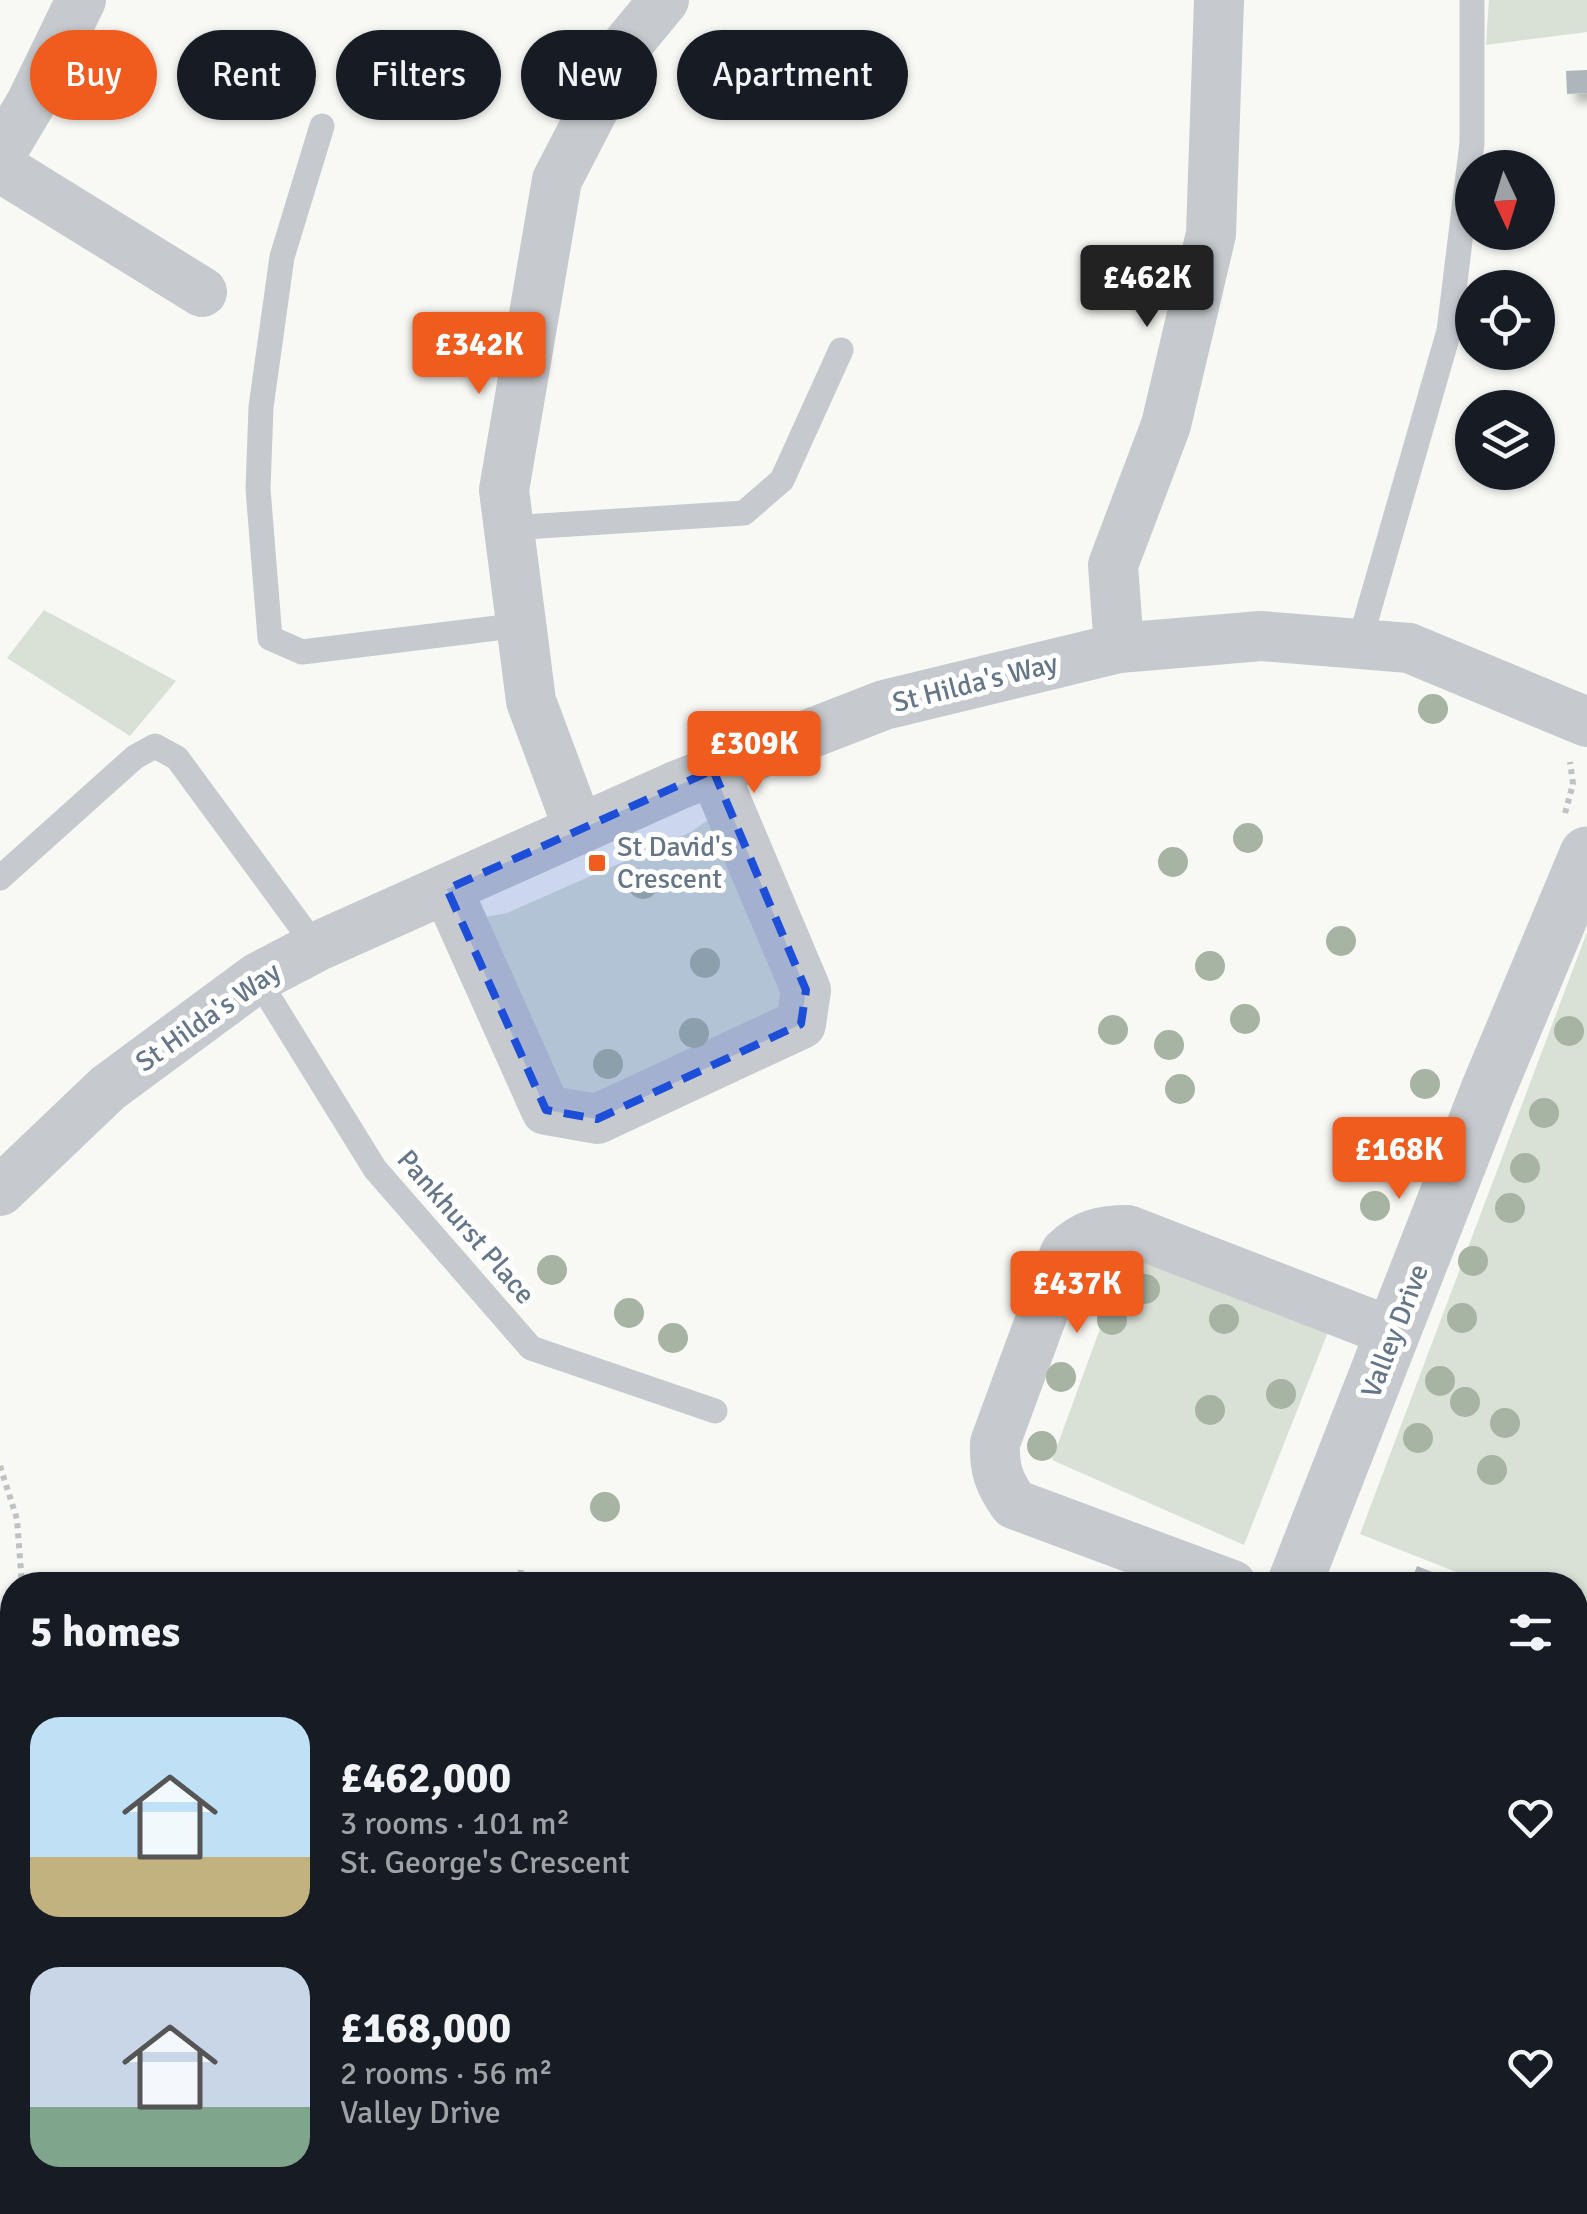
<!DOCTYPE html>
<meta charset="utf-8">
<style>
body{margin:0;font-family:Signika,sans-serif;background:#20242c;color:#f1f3f6;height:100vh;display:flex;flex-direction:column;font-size:38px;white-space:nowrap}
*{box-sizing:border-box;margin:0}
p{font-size:32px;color:#9ea1a6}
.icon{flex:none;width:55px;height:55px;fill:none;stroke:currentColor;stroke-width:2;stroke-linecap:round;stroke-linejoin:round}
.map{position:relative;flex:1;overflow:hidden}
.side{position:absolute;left:0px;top:1572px;width:1588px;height:642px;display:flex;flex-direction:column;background:#171b24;border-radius:40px 40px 0 0;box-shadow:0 2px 8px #0004}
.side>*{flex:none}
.top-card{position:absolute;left:30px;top:30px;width:1000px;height:90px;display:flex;gap:20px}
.needle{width:65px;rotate:176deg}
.tools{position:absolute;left:1455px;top:150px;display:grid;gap:20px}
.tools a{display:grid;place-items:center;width:100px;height:100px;border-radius:50%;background:#171b24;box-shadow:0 2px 8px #0004;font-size:50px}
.price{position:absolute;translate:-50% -85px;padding:0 22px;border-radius:10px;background:#ef5c1e;color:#fff;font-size:32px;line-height:65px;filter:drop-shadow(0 2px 5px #0008)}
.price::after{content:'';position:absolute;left:50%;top:60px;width:30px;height:22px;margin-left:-15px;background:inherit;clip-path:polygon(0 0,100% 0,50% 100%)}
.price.on{background:#222;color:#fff}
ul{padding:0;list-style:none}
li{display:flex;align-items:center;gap:30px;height:250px;padding:0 30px}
li span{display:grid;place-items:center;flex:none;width:280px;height:200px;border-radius:30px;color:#555}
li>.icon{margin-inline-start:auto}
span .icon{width:120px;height:120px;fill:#fffc;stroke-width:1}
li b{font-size:42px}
h2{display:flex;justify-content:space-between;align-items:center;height:120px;padding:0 30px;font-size:42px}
.chip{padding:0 35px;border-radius:45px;background:#171b24;box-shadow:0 2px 8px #0004;font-size:35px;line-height:90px}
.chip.on{background:#ef5c1e;color:#fff}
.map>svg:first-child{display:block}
.green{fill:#d9e0d6}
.building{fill:#aeb6bc;filter:url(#shadow)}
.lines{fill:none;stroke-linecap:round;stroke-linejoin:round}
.path{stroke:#bfc2c4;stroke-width:6;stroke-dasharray:5 5;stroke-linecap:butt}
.service{stroke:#c6c9cd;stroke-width:25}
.minor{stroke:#c6c9cd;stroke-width:50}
.tertiary{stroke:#c6c9cd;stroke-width:55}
.tree{fill:#a7b3a3}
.marked{fill:#1d4ed8;fill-opacity:0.2;stroke:#1d4ed8;stroke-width:8;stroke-dasharray:20 12;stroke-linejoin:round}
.poi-dot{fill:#ef5c1e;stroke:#fff;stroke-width:4}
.labels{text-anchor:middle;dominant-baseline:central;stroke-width:10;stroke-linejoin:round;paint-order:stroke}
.street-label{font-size:28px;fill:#657688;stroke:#fff}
.poi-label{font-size:28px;fill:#657688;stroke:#fff;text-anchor:start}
</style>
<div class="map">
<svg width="1587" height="2214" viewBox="0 0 1587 2214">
<defs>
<filter id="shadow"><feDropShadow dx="9" dy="9" stdDeviation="5" flood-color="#0004"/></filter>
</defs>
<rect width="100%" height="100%" fill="#f8f8f5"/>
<g class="green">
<polygon points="1489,0 1587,0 1587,32 1486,45"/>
<polygon points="44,610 176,681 130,736 7,658"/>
<polygon points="723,809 786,1007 604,1100 575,1097 546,1080 469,920 507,913 691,832"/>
<polygon points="1587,932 1587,1660 1575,1656 1575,1585 1489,1585 1360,1534"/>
<polygon points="1127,1255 1328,1332 1244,1545 1052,1460"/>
<polygon points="393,2202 412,2203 426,2208 429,2202 743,2203 738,2214 388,2214"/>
</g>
<g class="building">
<polygon points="1587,70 1587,93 1567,94 1566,71"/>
<polygon points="1417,1566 1465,1585 1410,1585"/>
<polygon points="1586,1869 1587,1869 1587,2023 1575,2019 1575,1903"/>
<polygon points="238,2202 301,2202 296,2214 233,2214"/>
<polygon points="867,2202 994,2202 998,2207 995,2214 862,2214"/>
</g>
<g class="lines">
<g class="path">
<polyline points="1565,813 1573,784 1570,762"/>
<polyline points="0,1466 17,1519 22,1585"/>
<polyline points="520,1585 521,1567"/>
<polyline points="0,1692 12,1650"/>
<polyline points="1575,1821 1587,1783"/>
<polyline points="1575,2019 1587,2023"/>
<polyline points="1575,2118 1575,2130"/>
<polyline points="483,2202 487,2214"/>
<polyline points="296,2213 298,2214"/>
<polyline points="309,2214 314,2202"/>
<polyline points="697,2214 703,2202"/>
<polyline points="867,2214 872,2202"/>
<polyline points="1547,2214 1550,2202"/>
</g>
<g class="service">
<polyline points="322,126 282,257 261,407 258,489 270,638 302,652 521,625"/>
<polyline points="509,528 744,513 782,480 841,350"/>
<polyline points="1359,644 1449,331 1472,143 1472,0"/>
<polyline points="0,878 135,757 155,746 177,758 316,947"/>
<polyline points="257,978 375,1169 531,1348 715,1411"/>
</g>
<g class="minor">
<polyline points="0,155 31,103 81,0"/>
<polyline points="0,167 202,292"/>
<polyline points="1119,648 1113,565 1166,425 1211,234 1219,0"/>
<polyline points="579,830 531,701 504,490 557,180 627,45 664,0"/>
<polyline points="447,889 546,1110 597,1119 801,1024 806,990 713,770"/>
<polyline points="0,1191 108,1088 257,978 316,947 678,785 884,705 1119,648 1261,636 1409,648 1587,722"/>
<path d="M 1232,1585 L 1014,1504 C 999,1483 994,1469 995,1443 L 1065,1253 C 1084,1234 1101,1230 1128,1230 L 1394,1333"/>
<polyline points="363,2214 368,2202"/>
<polyline points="804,2214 809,2202"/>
</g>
<g class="tertiary">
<polyline points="1294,1585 1488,1090 1587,854"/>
<polyline points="1045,2214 1049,2202"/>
</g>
</g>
<g class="tree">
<circle cx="1433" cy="709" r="15"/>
<circle cx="1248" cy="838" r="15"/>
<circle cx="1173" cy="862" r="15"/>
<circle cx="643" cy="884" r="15"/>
<circle cx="1341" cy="941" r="15"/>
<circle cx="705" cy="963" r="15"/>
<circle cx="1210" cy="966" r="15"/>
<circle cx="1245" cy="1019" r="15"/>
<circle cx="1113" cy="1030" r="15"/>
<circle cx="1569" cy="1031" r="15"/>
<circle cx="694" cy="1033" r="15"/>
<circle cx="1169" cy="1045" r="15"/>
<circle cx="608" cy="1064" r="15"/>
<circle cx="1425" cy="1084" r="15"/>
<circle cx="1180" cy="1089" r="15"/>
<circle cx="1544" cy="1113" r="15"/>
<circle cx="1409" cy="1138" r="15"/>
<circle cx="1525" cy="1168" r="15"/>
<circle cx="1375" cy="1206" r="15"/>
<circle cx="1510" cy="1208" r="15"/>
<circle cx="1473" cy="1261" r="15"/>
<circle cx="552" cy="1270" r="15"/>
<circle cx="1145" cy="1289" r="15"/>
<circle cx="629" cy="1313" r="15"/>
<circle cx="1462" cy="1318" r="15"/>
<circle cx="1224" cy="1319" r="15"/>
<circle cx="1112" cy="1320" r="15"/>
<circle cx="673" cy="1338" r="15"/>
<circle cx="1061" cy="1377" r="15"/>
<circle cx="1440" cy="1381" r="15"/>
<circle cx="1281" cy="1394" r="15"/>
<circle cx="1465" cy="1402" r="15"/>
<circle cx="1210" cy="1410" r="15"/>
<circle cx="1505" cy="1423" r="15"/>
<circle cx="1418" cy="1438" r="15"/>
<circle cx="1042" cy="1446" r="15"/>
<circle cx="1492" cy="1470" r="15"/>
<circle cx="605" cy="1507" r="15"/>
</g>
<path class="marked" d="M 713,770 L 806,990 L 801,1024 L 597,1119 L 546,1110 L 447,889 Z"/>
<rect class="poi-dot" x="587" y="853" width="20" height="20" rx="5"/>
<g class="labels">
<g class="street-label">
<text transform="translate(975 683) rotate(-14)">St Hilda's Way</text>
<text transform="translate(208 1017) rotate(-35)">St Hilda's Way</text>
<text transform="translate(466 1227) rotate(49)">Pankhurst Place</text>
<text transform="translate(1395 1331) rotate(-69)">Valley Drive</text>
</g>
<g class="poi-label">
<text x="617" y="847">St David's<tspan x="617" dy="32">Crescent</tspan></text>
</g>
</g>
</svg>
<div class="tools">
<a><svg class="needle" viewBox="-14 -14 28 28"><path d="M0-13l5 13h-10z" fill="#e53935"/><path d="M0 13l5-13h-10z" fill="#9ea1a6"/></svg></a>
<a><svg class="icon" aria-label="locate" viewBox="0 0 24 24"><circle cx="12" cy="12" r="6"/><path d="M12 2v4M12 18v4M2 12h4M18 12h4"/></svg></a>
<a><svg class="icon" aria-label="layers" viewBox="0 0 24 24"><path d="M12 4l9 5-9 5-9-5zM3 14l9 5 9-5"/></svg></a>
</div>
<b class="price on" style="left:1147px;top:330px">£462K</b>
<b class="price" style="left:479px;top:397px">£342K</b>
<b class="price" style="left:754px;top:796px">£309K</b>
<b class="price" style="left:1399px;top:1202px">£168K</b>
<b class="price" style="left:1077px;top:1336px">£437K</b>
<div class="top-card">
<a class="chip on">Buy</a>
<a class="chip">Rent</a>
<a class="chip">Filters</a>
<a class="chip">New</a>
<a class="chip">Apartment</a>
</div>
<section class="side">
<h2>5 homes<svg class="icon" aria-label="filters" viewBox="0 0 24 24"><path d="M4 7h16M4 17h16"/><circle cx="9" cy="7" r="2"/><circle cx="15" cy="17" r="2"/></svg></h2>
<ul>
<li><span style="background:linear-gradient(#bfe0f5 70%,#c2b280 0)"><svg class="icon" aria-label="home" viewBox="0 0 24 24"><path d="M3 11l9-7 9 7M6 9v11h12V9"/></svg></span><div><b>£462,000</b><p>3 rooms · 101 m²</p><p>St. George's Crescent</p></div><svg class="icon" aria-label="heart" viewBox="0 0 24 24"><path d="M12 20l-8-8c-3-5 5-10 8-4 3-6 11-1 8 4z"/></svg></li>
<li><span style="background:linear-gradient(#c9d6e8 70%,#7fa58c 0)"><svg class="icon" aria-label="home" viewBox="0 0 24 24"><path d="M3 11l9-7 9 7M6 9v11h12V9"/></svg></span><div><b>£168,000</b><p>2 rooms · 56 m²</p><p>Valley Drive</p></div><svg class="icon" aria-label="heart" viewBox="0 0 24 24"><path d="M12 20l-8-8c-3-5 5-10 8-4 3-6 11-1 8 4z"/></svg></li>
</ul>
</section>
</div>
